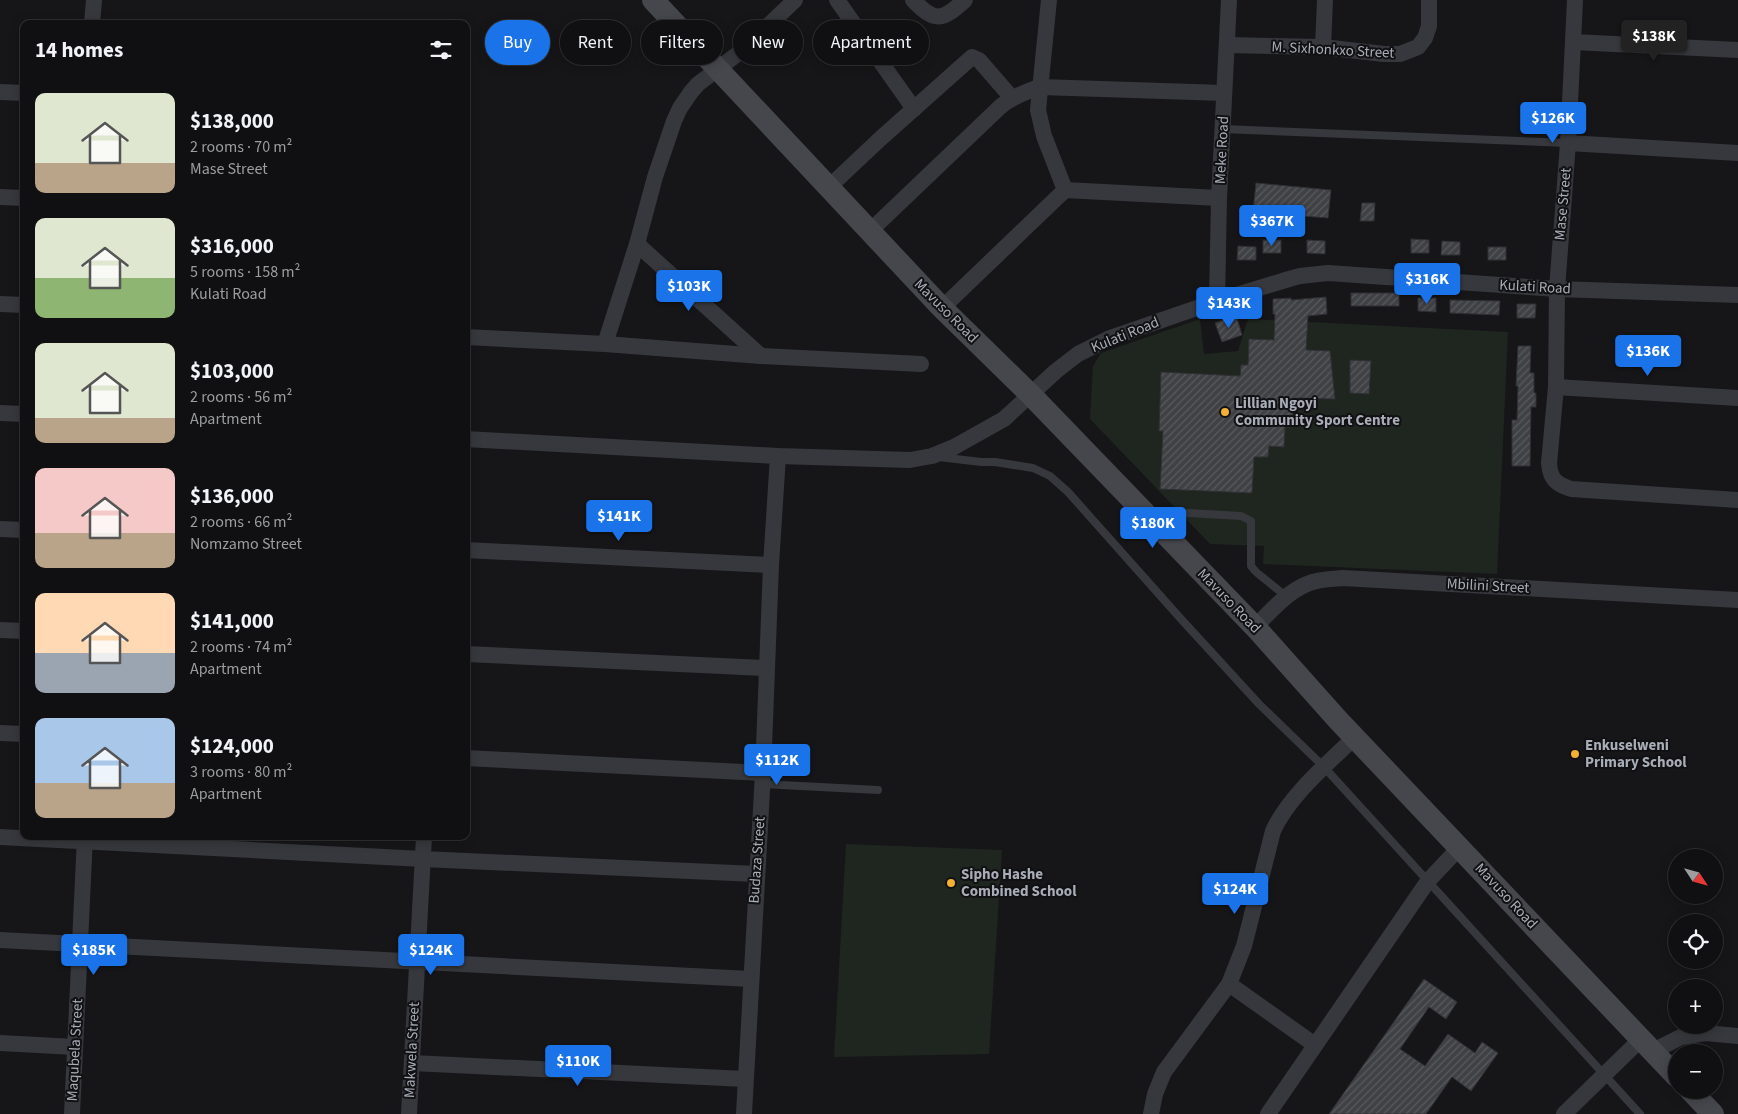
<!DOCTYPE html>
<meta charset="utf-8">
<style>
body{margin:0;font-family:"Source Sans 3",sans-serif;background:#1e1e20;color:#f1f3f6;height:100vh;display:flex;flex-direction:column;font-size:19px;white-space:nowrap}
*{box-sizing:border-box;margin:0}
p{font-size:16px;color:#9c9d9f}
.icon{flex:none;width:28px;height:28px;fill:none;stroke:currentColor;stroke-width:2;stroke-linecap:round;stroke-linejoin:round}
.map{position:relative;flex:1;overflow:hidden}
.sheet{position:absolute;left:20px;top:20px;width:450px;height:820px;display:flex;flex-direction:column;background:#101012;border-radius:10px;box-shadow:0 2px 12px #0003,0 0 0 1px #303032}
.sheet>*{flex:none}
.guide{position:absolute;left:485px;top:20px;width:475px;height:45px;display:flex;gap:10px}
.needle{width:32px;rotate:126deg}
.controls{position:absolute;left:1668px;top:849px;display:grid;gap:10px}
.controls a{display:grid;place-items:center;width:55px;height:55px;border-radius:50%;background:#101012;box-shadow:0 2px 12px #0003,0 0 0 1px #303032;font-size:25px}
.price{position:absolute;translate:-50% -42px;padding:0 11px;border-radius:5px;background:#1a73e8;color:#fff;font-size:16px;line-height:32px;filter:drop-shadow(0 1px 2px #0008)}
.price::after{content:'';position:absolute;left:50%;top:30px;width:15px;height:11px;margin-left:-8px;background:inherit;clip-path:polygon(0 0,100% 0,50% 100%)}
.price.selected{background:#222;color:#fff}
ul{padding:0;list-style:none}
li{display:flex;align-items:center;gap:15px;height:125px;padding:0 15px}
li span{display:grid;place-items:center;flex:none;width:140px;height:100px;border-radius:10px;color:#555}
li>.icon{margin-inline-start:auto}
span .icon{width:60px;height:60px;fill:#fffc;stroke-width:1}
li b{font-size:21px}
h2{display:flex;justify-content:space-between;align-items:center;height:60px;padding:0 15px;font-size:21px}
.pill{padding:0 18px;border-radius:22px;background:#101012;box-shadow:0 2px 12px #0003,0 0 0 1px #303032;font-size:18px;line-height:45px}
.pill.selected{background:#1a73e8;color:#fff}
.map>svg:first-child{display:block}
.garden{fill:#1e261f}
.building{fill:url(#building-hatch);stroke:#303034}
.lines{fill:none;stroke-linecap:round;stroke-linejoin:round}
.lane{stroke:#37383d;stroke-width:8}
.street{stroke:#37383d;stroke-width:16}
.secondary{stroke:#45474d;stroke-width:22}
.poi-dot{fill:#f2b134;stroke:#111113;stroke-width:2}
.labels{text-anchor:middle;dominant-baseline:central;stroke-width:4;stroke-linejoin:round;paint-order:stroke}
.street-label{font-size:15px;fill:#a8adb8;stroke:#111113}
.poi-label{font-size:15px;font-weight:bold;fill:#a8adb8;stroke:#111113;text-anchor:start}
</style>
<div class="map">
<svg width="1738" height="1114" viewBox="0 0 1738 1114">
<defs>
<pattern id="building-hatch" width="6" height="6" patternUnits="userSpaceOnUse" patternTransform="scale(1.25)"><rect width="6" height="6" fill="#404145"/><path d="M-1 1l2-2M0 6l6-6M5 7l2-2" fill="none" stroke="#595a5e"/></pattern>
</defs>
<rect width="100%" height="100%" fill="#161618"/>
<g class="garden">
<polygon points="1200,319 1204,354 1238,351 1248,319 1508,332 1497,574 1263,564 1264,546 1210,544 1090,419 1093,366 1101,353"/>
<polygon points="846,844 1002,850 989,1054 834,1057"/>
</g>
<g class="building">
<polygon points="1256,183 1331,190 1328,218 1253,212"/>
<polygon points="1362,203 1375,203 1374,221 1360,221"/>
<polygon points="1411,239 1429,240 1429,253 1411,253"/>
<rect x="1263" y="240" width="18" height="13"/>
<polygon points="1307,240 1325,241 1325,254 1307,253"/>
<polygon points="1442,241 1460,242 1460,255 1441,255"/>
<polygon points="1238,246 1256,247 1256,260 1237,260"/>
<rect x="1488" y="247" width="18" height="13"/>
<rect x="1351" y="293" width="48" height="13"/>
<polygon points="1326,297 1327,314 1308,316 1306,350 1330,351 1335,399 1297,398 1297,404 1293,404 1292,427 1285,427 1284,447 1269,446 1268,457 1254,457 1252,493 1160,489 1163,431 1159,431 1161,372 1240,376 1241,365 1248,365 1249,339 1274,340 1275,314 1273,314 1273,299 1291,298 1291,300"/>
<polygon points="1418,298 1436,298 1436,312 1418,311"/>
<polygon points="1450,300 1500,301 1499,315 1450,313"/>
<polygon points="1517,304 1536,304 1535,318 1517,318"/>
<polygon points="1236,315 1242,335 1222,342 1215,323"/>
<polygon points="1518,346 1531,346 1530,373 1534,373 1534,393 1536,393 1536,407 1531,407 1530,466 1512,466 1512,420 1517,420 1518,386 1516,386"/>
<polygon points="1350,360 1371,361 1369,394 1350,393"/>
<polygon points="1424,979 1457,1002 1446,1019 1429,1007 1400,1049 1425,1066 1448,1034 1475,1053 1482,1042 1498,1053 1471,1091 1452,1077 1426,1114 1329,1114"/>
</g>
<g class="lines">
<g class="lane">
<polyline points="1223,129 1568,143"/>
<polyline points="939,457 981,462 995,462 1033,468 1050,476 1068,492 1181,619 1259,704 1324,767 1640,1114"/>
<polyline points="1188,513 1241,516 1251,521 1251,566 1256,572 1287,597"/>
<polyline points="762,784 878,790"/>
</g>
<g class="street">
<polyline points="837,0 914,109"/>
<path d="M 913,0 C 935,23 942,21 965,0"/>
<polyline points="1049,0 1038,110 1044,136 1065,190"/>
<path d="M 1575,0 L 1568,143 L 1557,289 L 1556,387 L 1549,463 C 1550,479 1556,484 1571,489 L 1738,500"/>
<polyline points="92,24 94,0"/>
<polyline points="1573,42 1738,50"/>
<polyline points="1227,45 1323,47 1384,54 1400,54 1418,47 1425,38 1429,26 1429,0"/>
<polyline points="1323,47 1325,0"/>
<polyline points="0,92 24,93"/>
<polyline points="1568,143 1738,153"/>
<polyline points="828,188 880,139 972,57 979,60 1012,98"/>
<polyline points="0,197 24,198"/>
<path d="M 870,231 L 1000,107 C 1012,97 1024,92 1040,87 L 1224,93"/>
<polyline points="637,244 761,356"/>
<polyline points="1217,301 1219,198 1229,0"/>
<polyline points="0,304 24,305"/>
<polyline points="942,308 1065,190 1219,198"/>
<polyline points="466,337 605,344 761,356 921,364"/>
<polyline points="605,344 637,244 655,177 674,121 680,108 691,92 698,84 744,49 795,0"/>
<polyline points="1556,387 1738,398"/>
<polyline points="0,413 24,414"/>
<polyline points="466,439 778,456 910,460 932,456 954,447 1004,419 1056,371 1078,354 1110,338 1217,301 1289,279 1300,276 1328,273 1557,289 1738,295"/>
<polyline points="0,529 24,530"/>
<polyline points="466,550 771,565"/>
<path d="M 1255,627 C 1270,612 1287,592 1307,584 C 1318,579 1331,579 1343,578 L 1738,600"/>
<polyline points="0,630 24,631"/>
<polyline points="466,654 766,668"/>
<polyline points="0,733 24,734"/>
<polyline points="466,758 763,773"/>
<polyline points="0,837 423,859 756,874"/>
<polyline points="0,940 750,979"/>
<polyline points="1229,984 1315,1045"/>
<polyline points="0,1043 75,1047"/>
<polyline points="1653,1051 1681,1037 1705,1033 1738,1036"/>
<polyline points="412,1063 745,1079"/>
<polyline points="72,1114 85,836"/>
<polyline points="409,1114 424,836"/>
<polyline points="744,1114 763,773 771,565 778,456"/>
<path d="M 1151,1114 L 1155,1094 L 1164,1072 L 1229,984 L 1244,946 L 1273,831 C 1289,796 1327,764 1355,737"/>
<polyline points="1268,1114 1428,881 1460,847"/>
<polyline points="1564,1114 1641,1039"/>
</g>
<g class="secondary">
<polyline points="653,0 942,308 1031,395 1255,627 1338,720 1676,1076"/>
<polyline points="1690,1090 1713,1114"/>
</g>
</g>
<g class="poi-dot">
<circle cx="1225" cy="412" r="5"/>
<circle cx="1575" cy="754" r="5"/>
<circle cx="951" cy="883" r="5"/>
</g>
<g class="labels">
<g class="street-label">
<text transform="translate(1333 50) rotate(3)">M. Sixhonkxo Street</text>
<text transform="translate(1222 150) rotate(-87)">Meke Road</text>
<text transform="translate(1563 204) rotate(-85)">Mase Street</text>
<text transform="translate(1535 287) rotate(3)">Kulati Road</text>
<text transform="translate(946 311) rotate(45)">Mavuso Road</text>
<text transform="translate(1125 335) rotate(-22)">Kulati Road</text>
<text transform="translate(1488 586) rotate(3)">Mbilini Street</text>
<text transform="translate(1229 601) rotate(46)">Mavuso Road</text>
<text transform="translate(757 860) rotate(-86)">Budaza Street</text>
<text transform="translate(1506 896) rotate(47)">Mavuso Road</text>
<text transform="translate(75 1050) rotate(-87)">Maqubela Street</text>
<text transform="translate(412 1050) rotate(-87)">Makwela Street</text>
</g>
<g class="poi-label">
<text x="1235" y="403">Lillian Ngoyi<tspan x="1235" dy="17">Community Sport Centre</tspan></text>
<text x="1585" y="745">Enkuselweni<tspan x="1585" dy="17">Primary School</tspan></text>
<text x="961" y="874">Sipho Hashe<tspan x="961" dy="17">Combined School</tspan></text>
</g>
</g>
</svg>
<div class="controls">
<a><svg class="needle" viewBox="-14 -14 28 28"><path d="M0-13l5 13h-10z" fill="#e53935"/><path d="M0 13l5-13h-10z" fill="#9c9d9f"/></svg></a>
<a><svg class="icon" aria-label="locate" viewBox="0 0 24 24"><circle cx="12" cy="12" r="6"/><path d="M12 2v4M12 18v4M2 12h4M18 12h4"/></svg></a>
<a>+</a>
<a>−</a>
</div>
<b class="price selected" style="left:1654px;top:62px">$138K</b>
<b class="price" style="left:1553px;top:144px">$126K</b>
<b class="price" style="left:1272px;top:247px">$367K</b>
<b class="price" style="left:1427px;top:305px">$316K</b>
<b class="price" style="left:689px;top:312px">$103K</b>
<b class="price" style="left:1229px;top:329px">$143K</b>
<b class="price" style="left:1648px;top:377px">$136K</b>
<b class="price" style="left:619px;top:542px">$141K</b>
<b class="price" style="left:1153px;top:549px">$180K</b>
<b class="price" style="left:777px;top:786px">$112K</b>
<b class="price" style="left:1235px;top:915px">$124K</b>
<b class="price" style="left:94px;top:976px">$185K</b>
<b class="price" style="left:431px;top:976px">$124K</b>
<b class="price" style="left:578px;top:1087px">$110K</b>
<div class="guide">
<a class="pill selected">Buy</a>
<a class="pill">Rent</a>
<a class="pill">Filters</a>
<a class="pill">New</a>
<a class="pill">Apartment</a>
</div>
<section class="sheet">
<h2>14 homes<svg class="icon" aria-label="filters" viewBox="0 0 24 24"><path d="M4 7h16M4 17h16"/><circle cx="9" cy="7" r="2"/><circle cx="15" cy="17" r="2"/></svg></h2>
<ul>
<li><span style="background:linear-gradient(#dfe7d0 70%,#b9a48a 0)"><svg class="icon" aria-label="home" viewBox="0 0 24 24"><path d="M3 11l9-7 9 7M6 9v11h12V9"/></svg></span><div><b>$138,000</b><p>2 rooms · 70 m²</p><p>Mase Street</p></div></li>
<li><span style="background:linear-gradient(#dfe7d0 60%,#8fb573 0)"><svg class="icon" aria-label="home" viewBox="0 0 24 24"><path d="M3 11l9-7 9 7M6 9v11h12V9"/></svg></span><div><b>$316,000</b><p>5 rooms · 158 m²</p><p>Kulati Road</p></div></li>
<li><span style="background:linear-gradient(#dfe7d0 75%,#b9a48a 0)"><svg class="icon" aria-label="home" viewBox="0 0 24 24"><path d="M3 11l9-7 9 7M6 9v11h12V9"/></svg></span><div><b>$103,000</b><p>2 rooms · 56 m²</p><p>Apartment</p></div></li>
<li><span style="background:linear-gradient(#f6c9c9 65%,#b9a48a 0)"><svg class="icon" aria-label="home" viewBox="0 0 24 24"><path d="M3 11l9-7 9 7M6 9v11h12V9"/></svg></span><div><b>$136,000</b><p>2 rooms · 66 m²</p><p>Nomzamo Street</p></div></li>
<li><span style="background:linear-gradient(#ffd9b3 60%,#9aa5b1 0)"><svg class="icon" aria-label="home" viewBox="0 0 24 24"><path d="M3 11l9-7 9 7M6 9v11h12V9"/></svg></span><div><b>$141,000</b><p>2 rooms · 74 m²</p><p>Apartment</p></div></li>
<li><span style="background:linear-gradient(#a9c7e8 65%,#b9a48a 0)"><svg class="icon" aria-label="home" viewBox="0 0 24 24"><path d="M3 11l9-7 9 7M6 9v11h12V9"/></svg></span><div><b>$124,000</b><p>3 rooms · 80 m²</p><p>Apartment</p></div></li>
</ul>
</section>
</div>
